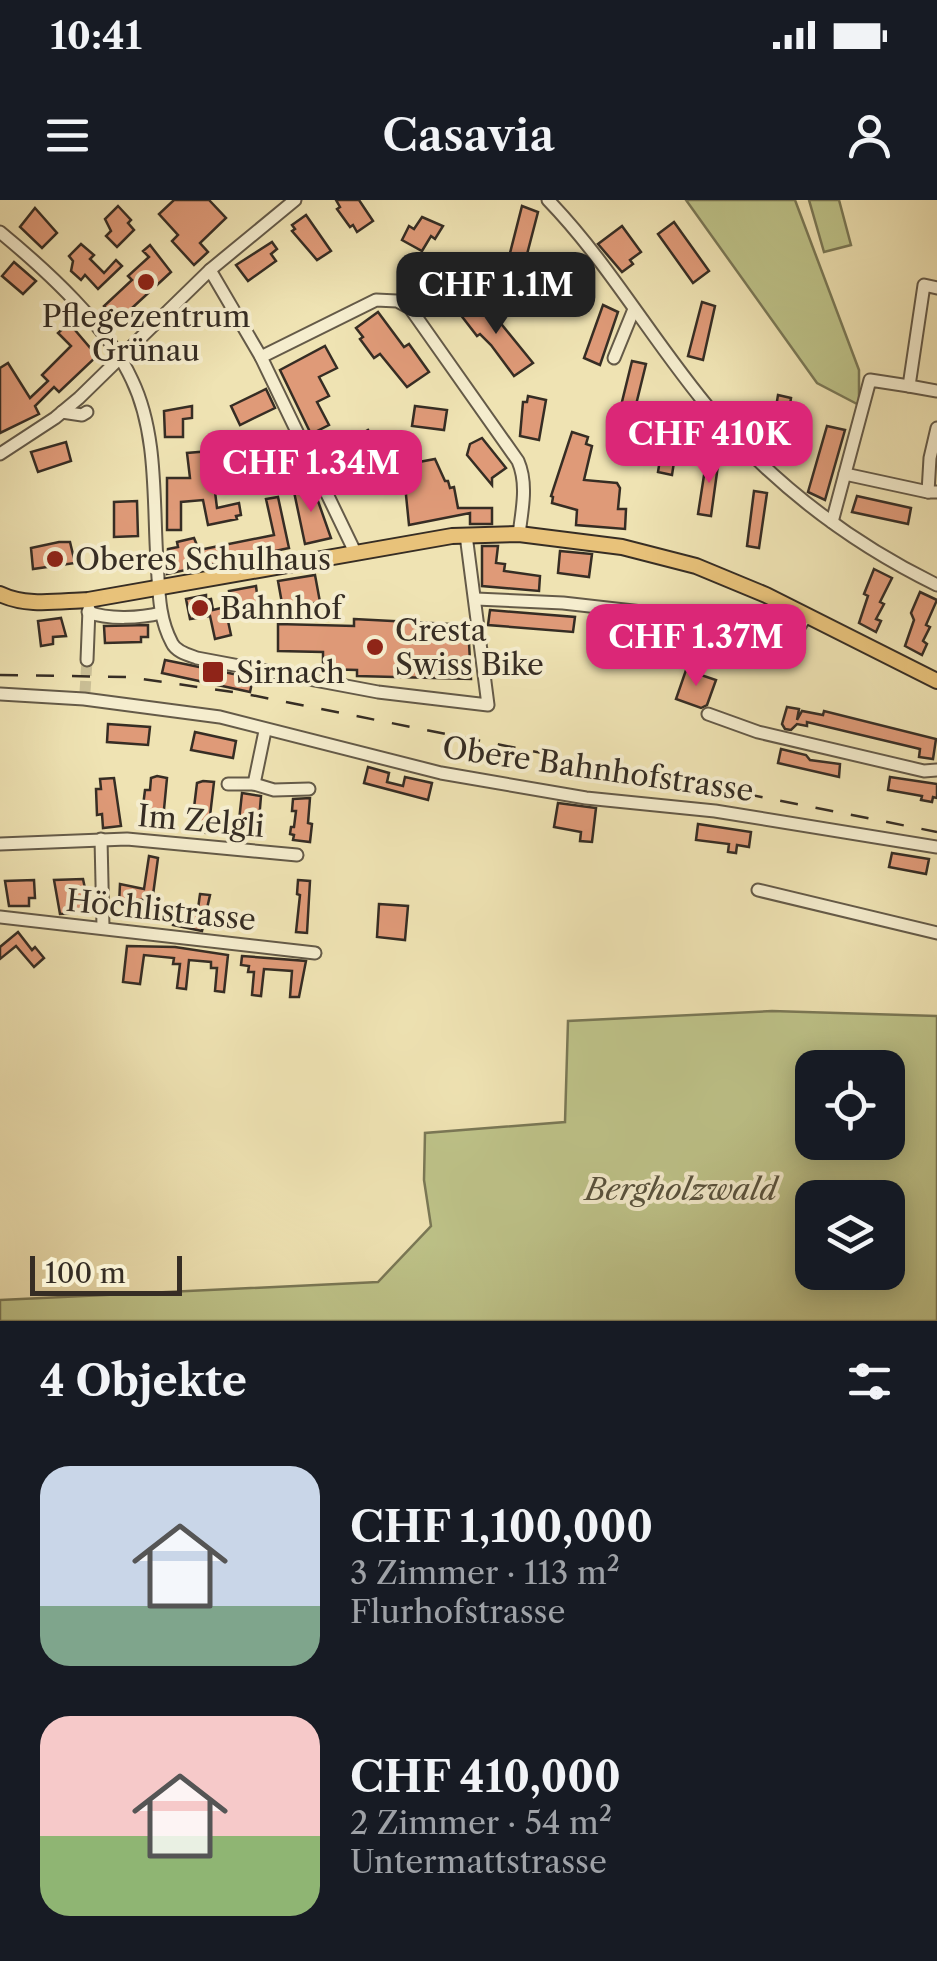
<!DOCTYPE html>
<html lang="de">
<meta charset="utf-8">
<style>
body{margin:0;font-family:"Libre Caslon Text",serif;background:#242831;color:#f1f3f6;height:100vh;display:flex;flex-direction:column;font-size:38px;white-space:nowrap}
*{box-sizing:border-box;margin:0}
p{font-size:32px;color:#9ea1a6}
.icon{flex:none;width:55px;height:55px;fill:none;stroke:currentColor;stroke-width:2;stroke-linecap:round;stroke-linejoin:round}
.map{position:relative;height:1121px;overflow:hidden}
.side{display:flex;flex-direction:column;background:#171b24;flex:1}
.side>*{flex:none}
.tools{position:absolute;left:795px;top:850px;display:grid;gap:20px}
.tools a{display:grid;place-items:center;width:110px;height:110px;border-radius:20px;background:#171b24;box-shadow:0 5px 25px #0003;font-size:50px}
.scale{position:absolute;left:30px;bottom:25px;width:152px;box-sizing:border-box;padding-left:10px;border:5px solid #362d24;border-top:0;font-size:28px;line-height:35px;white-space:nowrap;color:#362d24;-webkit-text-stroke:8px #f5edce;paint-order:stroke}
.price{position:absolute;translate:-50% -85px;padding:0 22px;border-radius:20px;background:#db2777;color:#fff;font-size:32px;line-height:65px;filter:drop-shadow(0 2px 5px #0008)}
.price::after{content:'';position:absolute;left:50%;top:60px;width:30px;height:22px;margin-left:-15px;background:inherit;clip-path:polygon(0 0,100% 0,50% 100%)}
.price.active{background:#222;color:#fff}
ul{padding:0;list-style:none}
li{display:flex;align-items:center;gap:30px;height:250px;padding:0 40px}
li span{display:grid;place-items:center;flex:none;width:280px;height:200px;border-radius:30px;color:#555}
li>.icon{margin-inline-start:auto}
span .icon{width:120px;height:120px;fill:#fffc;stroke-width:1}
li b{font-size:42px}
h2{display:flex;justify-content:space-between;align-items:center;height:120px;padding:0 40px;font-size:42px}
.status{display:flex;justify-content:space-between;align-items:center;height:70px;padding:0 50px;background:#171b24;direction:ltr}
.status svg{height:28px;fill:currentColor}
header{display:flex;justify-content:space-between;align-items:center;height:130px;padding:0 40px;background:#171b24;font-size:45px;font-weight:600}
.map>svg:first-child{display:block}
.green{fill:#bec389;stroke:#7a7856;stroke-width:2.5;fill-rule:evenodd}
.building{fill:#df9a78;stroke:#362d24;stroke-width:2.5}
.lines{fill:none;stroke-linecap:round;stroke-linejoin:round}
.minor-tunnel{stroke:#cabf96;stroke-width:11;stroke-dasharray:11 5.5;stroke-linecap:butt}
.minor-casing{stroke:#645a48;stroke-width:15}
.major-casing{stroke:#362d24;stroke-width:18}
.minor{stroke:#f5edce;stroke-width:11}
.major{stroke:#e8c27a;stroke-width:14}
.rail{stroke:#362d24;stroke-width:2.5;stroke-dasharray:18 18;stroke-linecap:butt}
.poi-dot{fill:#8f2418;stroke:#f5edce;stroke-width:4}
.labels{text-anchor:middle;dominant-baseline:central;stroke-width:8;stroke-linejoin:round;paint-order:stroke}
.poi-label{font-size:30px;fill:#362d24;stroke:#f5edce;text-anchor:start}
.street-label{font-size:30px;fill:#362d24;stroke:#f5edce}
.park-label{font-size:30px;font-style:italic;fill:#58523d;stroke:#f5edce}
</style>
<div class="status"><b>10:41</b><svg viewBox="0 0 49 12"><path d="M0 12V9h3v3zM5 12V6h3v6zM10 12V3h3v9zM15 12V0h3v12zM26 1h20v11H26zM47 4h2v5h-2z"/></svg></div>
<header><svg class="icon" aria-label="menu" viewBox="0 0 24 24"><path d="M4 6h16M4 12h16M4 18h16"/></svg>Casavia<svg class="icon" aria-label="person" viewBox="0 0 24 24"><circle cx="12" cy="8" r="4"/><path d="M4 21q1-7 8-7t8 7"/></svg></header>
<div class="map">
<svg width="937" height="1121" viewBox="0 0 937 1121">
<rect width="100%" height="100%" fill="#efe3b3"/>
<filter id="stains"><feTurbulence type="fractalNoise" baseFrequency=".002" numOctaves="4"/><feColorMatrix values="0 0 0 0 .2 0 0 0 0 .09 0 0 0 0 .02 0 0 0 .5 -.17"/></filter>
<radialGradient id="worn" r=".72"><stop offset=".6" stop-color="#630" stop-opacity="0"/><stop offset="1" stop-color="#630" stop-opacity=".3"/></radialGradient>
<g class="green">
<polygon points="686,0 795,0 859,170 859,205 817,183"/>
<polygon points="809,0 839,0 851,45 824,52"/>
<path d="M 772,811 L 937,816 L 937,1121 L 0,1121 L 0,1100 L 378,1082 L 431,1026 L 424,980 L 425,933 L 565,922 L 568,821 ZM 812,868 L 888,868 L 888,942 L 812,942 ZM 812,998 L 888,998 L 888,1072 L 812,1072 Z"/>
</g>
<g class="building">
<polygon points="174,0 209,0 226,18 200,43 208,52 194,65 172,41 178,35 159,14"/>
<polygon points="336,0 359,0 373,21 357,32 353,25 350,27 337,9 340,7"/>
<polygon points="118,6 131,20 128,23 134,30 117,47 106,36 111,31 105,19"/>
<polygon points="522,6 538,12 525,62 509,57"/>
<polygon points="35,8 57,33 42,48 20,27"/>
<polygon points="306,15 331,51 317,60 292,31 295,29 292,25"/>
<polygon points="422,17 443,26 435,39 431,36 422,51 402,40 409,26 414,29"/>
<polygon points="674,22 709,71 693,83 658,34"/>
<polygon points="622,26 641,52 630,60 633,64 622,72 598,44"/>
<polygon points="272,42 277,49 271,54 276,61 248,81 236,65"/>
<polygon points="81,44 94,55 90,59 104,73 116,60 122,66 98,89 85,75 81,80 71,71 73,61 69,56"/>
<polygon points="150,45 171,72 118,121 104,106 132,80 128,76 149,57 143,51"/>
<polygon points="567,54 582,62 564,114 549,107"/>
<polygon points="14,62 36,81 23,94 2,76"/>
<polygon points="440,64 462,73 455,86 450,84 441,100 420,89 428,74 433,77"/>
<polygon points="481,99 533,163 514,176 491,145 480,134 477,136 460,114"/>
<polygon points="702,102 715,106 703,160 688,156"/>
<polygon points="603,105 618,112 600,165 584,158"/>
<polygon points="378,112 404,147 409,144 429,172 407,187 380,154 374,158 360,139 363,137 356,128"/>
<polygon points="69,123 97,156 59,192 54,187 35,206 39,214 0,233 0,168 8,163 30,198 48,181 42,175 71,146 58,133"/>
<polygon points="325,146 337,168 319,177 329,196 317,202 329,225 311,234 280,170"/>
<polygon points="632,161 646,164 632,221 618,218"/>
<polygon points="266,189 275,208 240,225 231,206"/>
<polygon points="778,195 791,198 783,252 769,250"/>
<polygon points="528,196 546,200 539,240 520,236 523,202 527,202"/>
<polygon points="192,206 192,218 183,219 183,237 165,237 164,211"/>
<polygon points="415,206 447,210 444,230 412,226"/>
<polygon points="667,215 677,216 680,224 672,275 658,272"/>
<polygon points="827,226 845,230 825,300 808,292"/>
<polygon points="368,230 381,252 346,273 343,269 331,276 321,258"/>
<polygon points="572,232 588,237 586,244 592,246 584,280 617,283 620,288 618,309 626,309 625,329 576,325 577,310 552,303 553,297 551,296"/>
<polygon points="482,238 506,268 492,278 492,285 467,255 470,244"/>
<polygon points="66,242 71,261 38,272 31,252"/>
<polygon points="210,251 217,308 239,303 241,315 236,316 237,319 208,325 203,300 181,302 181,330 167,330 167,278 190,278 187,253"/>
<polygon points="707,256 719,258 711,316 698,314"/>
<polygon points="435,259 445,281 448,281 450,288 454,287 458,308 492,308 492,324 470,324 470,313 409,325 403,265"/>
<polygon points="312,284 331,338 305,344 293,287"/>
<polygon points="754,291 767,293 759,348 747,346"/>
<polygon points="857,296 911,308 908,324 852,312"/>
<polygon points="278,297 289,348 167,374 168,349 178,347 177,342 194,338 199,350 274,335 266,299"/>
<polygon points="137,301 138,336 114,337 114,302"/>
<polygon points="59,342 70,342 75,363 33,369 31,348"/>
<polygon points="482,346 498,346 496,363 505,364 504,371 540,376 539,391 482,386"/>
<polygon points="560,351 592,354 589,377 558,373"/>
<polygon points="874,369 892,378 880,402 884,404 876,419 881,421 876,432 859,423 868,396 864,394"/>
<polygon points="315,375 320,402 283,409 278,381"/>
<polygon points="256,386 258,402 254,403 256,413 246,415 244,405 232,407 229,391"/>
<polygon points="920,392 937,400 926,425 930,427 923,441 927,444 922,455 905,446 914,420 911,413"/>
<polygon points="206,395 206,400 211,399 213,410 225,407 231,435 215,439 210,416 190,419 186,399"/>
<polygon points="490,410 575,417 573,432 488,425"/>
<polygon points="61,418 66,436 53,437 53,444 41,446 38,421"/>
<polygon points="354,419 468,425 471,479 357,476 357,470 323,469 323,452 278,451 278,424 354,426"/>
<polygon points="148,425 148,437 141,437 141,442 105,443 104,426"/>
<polygon points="636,426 674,430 672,444 633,441"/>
<polygon points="165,460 253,478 250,492 162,473"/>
<polygon points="686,470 716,480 707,505 701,508 676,499"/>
<polygon points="787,507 799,509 797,520 802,511 823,515 824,511 936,539 933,559 919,557 920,549 807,522 807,526 797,524 791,530 785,529 782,524"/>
<polygon points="108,524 150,527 148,545 107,542"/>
<polygon points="195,532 236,541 233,558 191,550"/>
<polygon points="781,549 806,555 810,560 840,564 839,577 778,563"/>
<polygon points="368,567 389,573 387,582 403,586 405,577 432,583 428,600 364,583"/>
<polygon points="157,576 167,578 162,630 145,628 147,614 142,614 145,590 150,590 151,578"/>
<polygon points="890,577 937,584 937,598 933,597 932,602 921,600 922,596 888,590"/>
<polygon points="114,578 121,626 103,628 102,614 97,615 96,589 101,589 100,579"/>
<polygon points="203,581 214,582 208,633 191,632 197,583"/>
<polygon points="242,593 261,596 258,632 238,630"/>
<polygon points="310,598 308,623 312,624 310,642 293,640 294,635 290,634 291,627 294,627 296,611 292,611 293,599"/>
<polygon points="558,603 596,608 592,642 580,641 581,632 554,627"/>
<polygon points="698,624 751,632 749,647 737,645 736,653 728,652 729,644 696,640"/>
<polygon points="892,653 929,659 926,674 889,667"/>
<polygon points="149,656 158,658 153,695 157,700 156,712 153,711 152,717 144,716 145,700 127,699 127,705 119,705 120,684 144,689"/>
<polygon points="83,679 90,712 60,714 54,680"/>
<polygon points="34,680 35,698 29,698 29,706 9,706 5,681"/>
<polygon points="298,680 310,681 307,733 296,732 300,695 297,694"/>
<polygon points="200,694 210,695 202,731 173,725 175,706 198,709"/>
<polygon points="379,704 408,706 405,740 377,737"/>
<polygon points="18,732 32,750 35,747 44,758 34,767 16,746 0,759 0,747"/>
<polygon points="127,746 175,747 228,755 224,792 215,791 217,768 211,768 211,762 189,760 186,789 177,788 180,764 173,764 174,758 144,755 140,784 123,782"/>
<polygon points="242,756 306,761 299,797 290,797 292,771 264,769 261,796 252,795 254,772 248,772 249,766 241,765"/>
</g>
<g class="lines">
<polyline class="minor-tunnel" points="85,492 87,460"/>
<g class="minor-casing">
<g id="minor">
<path d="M 548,0 C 610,64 655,145 713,213 C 776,286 851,343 937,385"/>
<path d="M 0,32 C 46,70 107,125 132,180 C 158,234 153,302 157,361 C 159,389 158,417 172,443 C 176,452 189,455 197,458 L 378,492 L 488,505 L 466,335"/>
<polyline points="210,70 261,157 355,352"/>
<polyline points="937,88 924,85 909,186 937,191"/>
<path d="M 261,157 L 376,100 L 397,101 L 410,108 L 518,261 C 528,284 522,310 519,334"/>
<polyline points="614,158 634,109"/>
<polyline points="62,212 82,215 87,212"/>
<polyline points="686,217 702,217 711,210"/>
<polyline points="937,228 930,258 928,292 937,292"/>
<polyline points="0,254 55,218 79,198 210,70 295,0"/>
<polyline points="845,274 928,292"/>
<polyline points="832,322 870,180 909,186"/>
<polyline points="476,399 563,403 792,429 799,427 807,415"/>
<path d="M 88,412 C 109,420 141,418 161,413"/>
<polyline points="87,460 89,409"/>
<polyline points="0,494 84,499 220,517 441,573 586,598 715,611 937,647"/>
<polyline points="708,514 758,532 924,571 937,570"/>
<polyline points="265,531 254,584 274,590 309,589"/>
<polyline points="228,584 254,584"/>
<polyline points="101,639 103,727"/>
<polyline points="0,644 127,639 297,655"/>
<polyline points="758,690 937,733"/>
<polyline points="0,717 315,753"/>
</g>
</g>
<g class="major-casing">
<path id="major" d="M 0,394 C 27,407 58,401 88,400 L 452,336 L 519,334 L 622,347 L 696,366 L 766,395 L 937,481"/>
</g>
<use href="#minor" class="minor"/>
<use href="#major" class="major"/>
<polyline class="rail" points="0,475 129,477 246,494 937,632"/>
</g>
<g class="poi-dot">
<circle cx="146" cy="82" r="10"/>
<circle cx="55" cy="359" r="10"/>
<circle cx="200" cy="408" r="10"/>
<circle cx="375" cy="447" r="10"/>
<rect x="201" y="460" width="24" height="24" rx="5"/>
</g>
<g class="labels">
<g class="poi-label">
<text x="146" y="116" text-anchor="middle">Pflegezentrum<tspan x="146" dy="34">Grünau</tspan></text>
<text x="75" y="359">Oberes Schulhaus</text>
<text x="220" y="408">Bahnhof</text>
<text x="395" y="430">Cresta<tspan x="395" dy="34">Swiss Bike</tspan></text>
<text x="236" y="472">Sirnach</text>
</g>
<g class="street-label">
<text transform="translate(598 569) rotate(8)">Obere Bahnhofstrasse</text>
<text transform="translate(201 621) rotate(5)">Im Zelgli</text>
<text transform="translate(161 710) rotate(6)">Höchlistrasse</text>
</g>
<g class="park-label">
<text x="681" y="989">Bergholzwald</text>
</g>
</g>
<rect width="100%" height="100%" filter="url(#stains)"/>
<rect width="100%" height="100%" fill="url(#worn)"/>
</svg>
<div class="tools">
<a><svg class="icon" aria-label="locate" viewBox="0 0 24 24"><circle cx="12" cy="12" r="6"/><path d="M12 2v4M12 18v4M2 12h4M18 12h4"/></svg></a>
<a><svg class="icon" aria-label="layers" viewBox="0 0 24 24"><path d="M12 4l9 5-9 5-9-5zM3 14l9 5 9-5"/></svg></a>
</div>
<div class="scale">100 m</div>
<b class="price active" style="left:496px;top:137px">CHF 1.1M</b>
<b class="price" style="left:709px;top:286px">CHF 410K</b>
<b class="price" style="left:311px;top:315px">CHF 1.34M</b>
<b class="price" style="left:696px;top:489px">CHF 1.37M</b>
</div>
<section class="side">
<h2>4 Objekte<svg class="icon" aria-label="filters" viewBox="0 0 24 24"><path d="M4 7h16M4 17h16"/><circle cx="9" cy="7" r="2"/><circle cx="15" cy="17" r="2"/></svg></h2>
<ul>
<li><span style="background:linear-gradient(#c9d6e8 70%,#7fa58c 0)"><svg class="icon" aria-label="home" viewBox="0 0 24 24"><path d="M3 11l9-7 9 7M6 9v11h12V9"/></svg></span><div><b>CHF 1,100,000</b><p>3 Zimmer · 113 m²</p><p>Flurhofstrasse</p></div></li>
<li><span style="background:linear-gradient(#f6c9c9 60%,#8fb573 0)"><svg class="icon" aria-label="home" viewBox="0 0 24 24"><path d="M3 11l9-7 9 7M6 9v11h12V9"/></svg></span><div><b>CHF 410,000</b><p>2 Zimmer · 54 m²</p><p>Untermattstrasse</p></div></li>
</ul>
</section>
